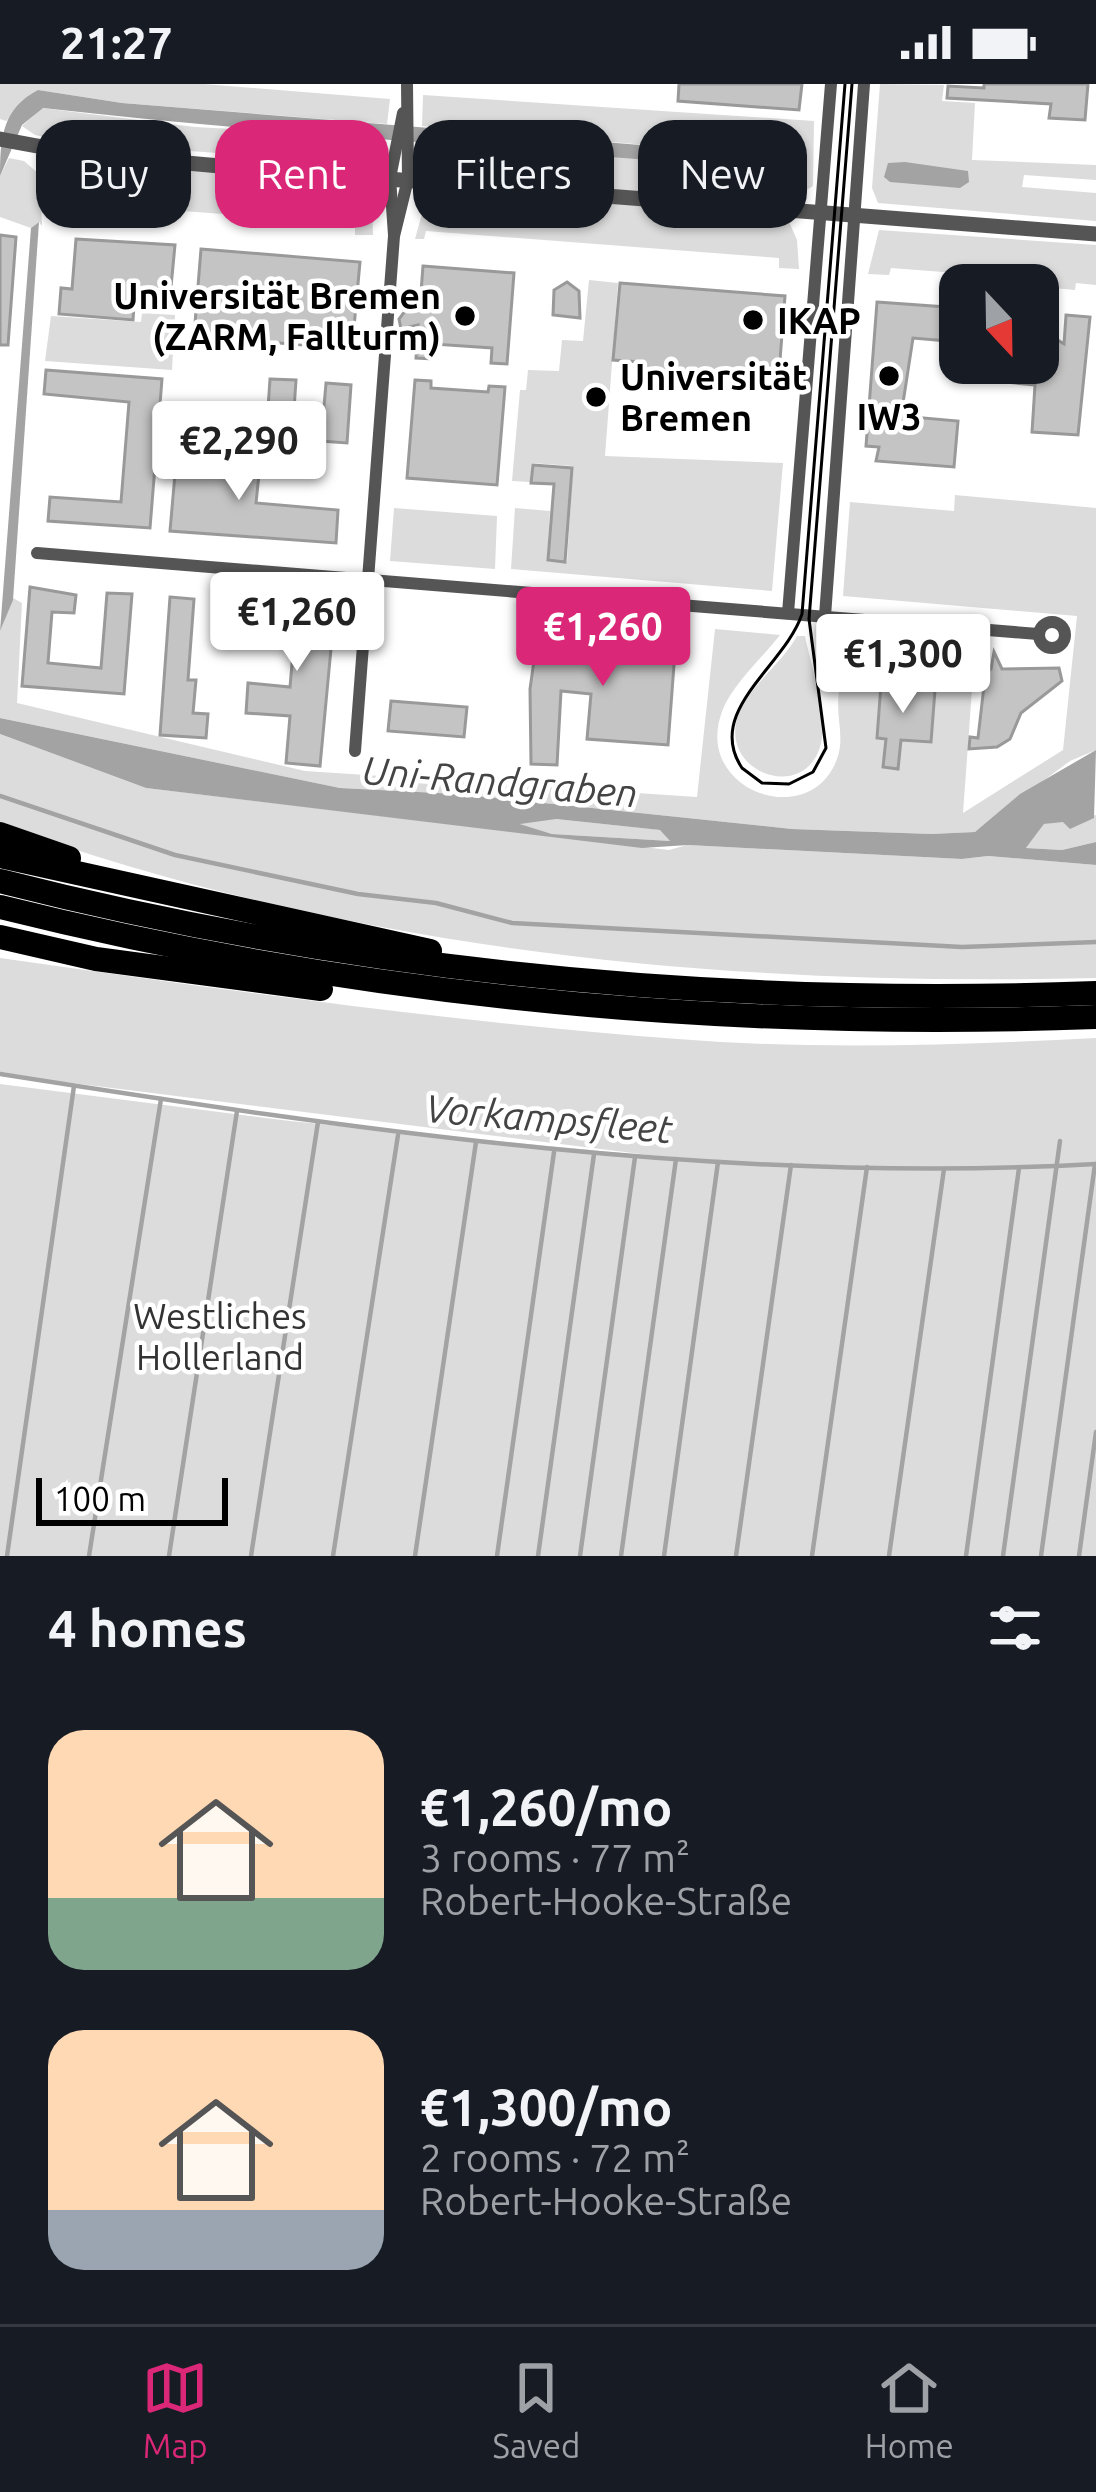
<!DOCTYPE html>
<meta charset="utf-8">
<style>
body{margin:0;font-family:Ubuntu,sans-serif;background:#242831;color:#f1f3f6;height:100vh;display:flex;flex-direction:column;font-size:45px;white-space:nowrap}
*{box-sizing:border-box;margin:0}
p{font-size:39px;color:#9ea1a6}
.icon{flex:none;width:66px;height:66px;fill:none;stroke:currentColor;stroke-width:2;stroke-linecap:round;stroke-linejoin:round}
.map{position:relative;height:1472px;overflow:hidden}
.sheet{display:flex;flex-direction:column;background:#171b24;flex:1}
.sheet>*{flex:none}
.hud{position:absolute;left:36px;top:36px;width:1026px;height:108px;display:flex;gap:24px}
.needle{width:78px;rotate:158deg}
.tools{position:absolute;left:939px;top:180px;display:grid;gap:24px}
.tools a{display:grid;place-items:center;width:120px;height:120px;border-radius:24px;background:#171b24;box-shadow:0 3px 9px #0004;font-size:60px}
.scale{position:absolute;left:36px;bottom:30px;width:192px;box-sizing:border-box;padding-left:12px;border:6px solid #000;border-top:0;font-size:33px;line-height:42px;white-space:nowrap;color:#000;-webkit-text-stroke:9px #fff;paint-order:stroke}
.price{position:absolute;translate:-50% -102px;padding:0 27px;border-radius:12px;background:#fff;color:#222;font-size:39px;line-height:78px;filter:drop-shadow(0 3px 6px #0008)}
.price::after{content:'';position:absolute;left:50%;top:72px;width:36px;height:27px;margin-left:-18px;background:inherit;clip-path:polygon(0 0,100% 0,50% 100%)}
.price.on{background:#db2777;color:#fff}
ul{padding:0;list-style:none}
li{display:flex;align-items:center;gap:36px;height:300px;padding:0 48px}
li span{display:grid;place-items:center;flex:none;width:336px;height:240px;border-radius:36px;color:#555}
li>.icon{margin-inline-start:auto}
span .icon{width:144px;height:144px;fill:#fffc;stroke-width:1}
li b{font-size:51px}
h2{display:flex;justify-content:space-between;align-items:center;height:144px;padding:0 48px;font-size:51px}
.tag{padding:0 42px;border-radius:36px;background:#171b24;box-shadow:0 3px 9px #0004;font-size:42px;line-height:108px}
.tag.on{background:#db2777;color:#fff}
.status{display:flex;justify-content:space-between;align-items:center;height:84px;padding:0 60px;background:#171b24;direction:ltr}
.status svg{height:33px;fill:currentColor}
.tabs{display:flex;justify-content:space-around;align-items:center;height:168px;border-top:3px solid #363941;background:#171b24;font-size:33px;color:#9ea1a6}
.tabs a{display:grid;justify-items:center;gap:6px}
.tabs .on{color:#db2777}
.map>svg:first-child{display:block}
.green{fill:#dcdcdc}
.water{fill:#a3a3a3;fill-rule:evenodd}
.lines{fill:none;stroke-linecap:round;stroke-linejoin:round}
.stream{stroke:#a3a3a3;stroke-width:4.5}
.building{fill:#c4c4c4;stroke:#999;stroke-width:3}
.minor{stroke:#555;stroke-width:12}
.tertiary{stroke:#555;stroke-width:15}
.motorway{stroke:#000;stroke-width:24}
.tram{stroke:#000;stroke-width:3}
.poi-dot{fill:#000;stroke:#fff;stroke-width:4.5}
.labels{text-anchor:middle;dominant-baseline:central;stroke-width:9;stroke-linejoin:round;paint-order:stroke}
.poi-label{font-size:36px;font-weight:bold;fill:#000;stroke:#fff;text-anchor:start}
.park-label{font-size:36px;fill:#333;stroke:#fff}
.water-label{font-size:39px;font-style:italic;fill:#444;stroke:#fff}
</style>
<div class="status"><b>21:27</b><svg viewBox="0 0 49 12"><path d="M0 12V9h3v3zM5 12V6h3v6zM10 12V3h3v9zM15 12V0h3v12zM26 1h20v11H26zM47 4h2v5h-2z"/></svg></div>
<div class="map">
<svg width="1096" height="1472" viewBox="0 0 1096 1472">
<rect width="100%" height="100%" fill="#fff"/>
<g class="green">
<polygon points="0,0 204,0 390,15 387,40 122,19 38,6 6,37 0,35"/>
<polygon points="880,0 944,1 942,17 975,19 972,76 1096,81 1096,96 1024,91 1022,103 1096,109 1096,137 878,119 872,104"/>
<polygon points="423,11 814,37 813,102 797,112 796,120 438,91 439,82 420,69 421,55 799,74 422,42"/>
<polygon points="42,24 195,43 385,53 377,72 348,79 72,58 35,51 22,42"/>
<polygon points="9,74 24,77 40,91 42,142 39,138 31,144 0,133 0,92"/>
<polygon points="80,78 356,98 372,120 373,151 355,151 355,140 76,119"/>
<polygon points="458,107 787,133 797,156 799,185 779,184 779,174 426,147 424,155 415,155 427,112"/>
<polygon points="879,146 1096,161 1096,201 1076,199 1075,206 1021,201 1021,194 891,184 889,191 868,190"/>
<polygon points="589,196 618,199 605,372 783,379 772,507 511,485 515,424 550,427 547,476 567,478 573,382 532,379 530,398 512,397 520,306 526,306 528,286 559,287 562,256 583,257"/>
<polygon points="142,229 175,231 172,286 45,277 51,232 141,238"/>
<path d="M 955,411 L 1096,424 L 1096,666 L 1070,677 L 975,748 L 931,750 L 792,745 L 457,710 L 340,704 L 0,634 L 0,547 L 13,514 L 22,519 L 17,619 L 305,687 L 697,713 L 715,545 L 780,551 C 763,573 734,599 723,625 C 690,706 810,749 837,675 C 844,656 838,639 838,620 C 838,600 848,576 850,556 L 975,565 L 963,729 L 1063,666 L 1077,532 L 843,512 L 850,418 L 954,427 Z"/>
<polygon points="394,424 497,432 495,485 390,477"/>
<path d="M 797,552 L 805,552 C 811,583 830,632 820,663 C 803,718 722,689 737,635 C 745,605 782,580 797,552 Z"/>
<path d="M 0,650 L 146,704 L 669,766 L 687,761 L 962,775 L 988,772 L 1096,781 L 1096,894 C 723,903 352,867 0,740 Z"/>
<polygon points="1096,731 1096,758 1062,766 1026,764 1044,740"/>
<polygon points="556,735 661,746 670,757 552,750 520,740 521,736"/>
<path d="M 0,874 C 225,906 451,938 678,955 C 816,966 958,961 1096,954 L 1096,1472 L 0,1472 L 0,1000 L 290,1037 L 673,1074 L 0,990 Z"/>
</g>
<g class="water">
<path d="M 38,6 L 122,19 L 800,74 L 802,79 L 790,88 C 541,65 291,52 43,24 L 22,41 L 0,92 C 0,54 2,25 38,6 Z"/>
<polygon points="905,78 968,87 969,98 960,104 890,98 884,93 888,79"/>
<polygon points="39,138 13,516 0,547 31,144"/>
<path d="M 0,634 L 340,704 L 457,710 L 792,745 L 931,750 L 975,748 L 1020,710 L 1096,666 L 1094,734 L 1070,745 L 1063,738 L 1044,740 L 1026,764 L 1062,766 L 1096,758 L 1096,781 L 988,772 L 962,775 L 688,761 L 642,764 L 146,704 L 0,650 ZM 556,735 L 660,746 L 670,757 L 552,750 L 520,740 Z"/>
</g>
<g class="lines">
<g class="stream">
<polyline points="0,712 175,771 358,810 436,819 512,839 962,863 1096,858"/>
<path d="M 0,990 C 363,1047 728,1101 1096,1080"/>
<polyline points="7,1472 74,1002"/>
<polyline points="89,1472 161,1015"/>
<polyline points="169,1472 237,1027"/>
<polyline points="251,1472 318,1038"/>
<polyline points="333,1472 398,1051"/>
<polyline points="415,1472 476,1058"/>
<polyline points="497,1472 554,1068"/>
<polyline points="538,1472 594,1070"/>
<polyline points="580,1472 635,1073"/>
<polyline points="621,1472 676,1075"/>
<polyline points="664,1472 718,1078"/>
<polyline points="736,1472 791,1081"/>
<polyline points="812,1472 867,1083"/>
<polyline points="889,1472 944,1085"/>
<polyline points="966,1472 1019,1084"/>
<polyline points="1003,1472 1060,1057"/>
<polyline points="1041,1472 1095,1080"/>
<polyline points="1079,1472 1096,1348"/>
</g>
</g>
<g class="building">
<polygon points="679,0 802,0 799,26 678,17"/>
<polygon points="984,0 1088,0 1085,36 1049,34 1051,20 947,14 948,2 984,4"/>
<polygon points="0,151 16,153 8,261 0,261"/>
<polygon points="76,155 175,161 169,224 134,221 133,236 59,230 61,204 72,205"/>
<polygon points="201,165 360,178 352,265 194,252"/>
<polygon points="423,182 514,189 507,280 491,279 492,264 434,260 433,275 416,274 418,241 401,245 399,235 408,223 420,221"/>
<polygon points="567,198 579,207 580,234 553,231 554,206"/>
<polygon points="620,199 785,212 779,289 755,287 754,296 639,286 640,278 613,276"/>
<polygon points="877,218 960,224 960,258 913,254 901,332 958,337 954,383 876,377 879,363 866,362"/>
<polygon points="1066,231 1090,233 1078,351 1032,348 1035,301 994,297 995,279 1038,279 1038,262 1045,256 1053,253 1064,260"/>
<polygon points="46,286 162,295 150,444 48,437 50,413 121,418 129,318 44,310"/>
<polygon points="270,295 296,296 292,355 266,353"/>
<polygon points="415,296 431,297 431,304 488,308 489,302 505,303 497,401 407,394"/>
<polygon points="326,299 351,301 347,359 321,357"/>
<polygon points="177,367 238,372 238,380 260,381 256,419 338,426 336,459 170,447"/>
<polygon points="533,381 572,384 565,478 548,476 554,400 531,399"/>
<polygon points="30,503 76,511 74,529 52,528 48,579 101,584 107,509 132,510 124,610 22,602"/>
<polygon points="170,513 194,515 188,596 196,596 193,629 208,630 206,654 160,651"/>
<polygon points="256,516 335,522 320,682 286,679 290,632 246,629 248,599 290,603 294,557 253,553"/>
<polygon points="539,541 566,543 563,577 593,579 596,547 676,554 668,661 587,655 591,610 561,607 557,681 531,680 530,605"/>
<polygon points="994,568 1002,585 1059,584 1062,597 1021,629 1010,655 997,663 969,665 970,653 978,654 984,602 980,594 991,585"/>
<polygon points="882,587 899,588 898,602 935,606 931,658 901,656 898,685 883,683 886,655 877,654"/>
<polygon points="391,617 467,623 464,653 388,647"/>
</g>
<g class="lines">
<g class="minor">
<polyline points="394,151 390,94 403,29"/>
<polyline points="37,469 1038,550"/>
<polyline points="788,529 831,0"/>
<polyline points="825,532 864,0"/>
<circle cx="1052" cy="551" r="13"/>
<polyline points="355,667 394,152 408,95 407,0"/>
</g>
<polyline class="tertiary" points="0,55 75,69 220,82 1096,150"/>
<g class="motorway">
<polyline points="0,750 69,774"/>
<polyline points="0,772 430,867"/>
<path d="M 0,797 C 360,889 725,923 1096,909"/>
<path d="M 0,823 C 360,913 726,947 1096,933"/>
<polyline points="0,853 96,875 321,905"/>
</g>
<path class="tram" d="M 845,0 L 802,530 C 785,582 704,627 742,684 L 762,699 L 789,700 L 813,688 L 826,664 L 809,535 L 852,0"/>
</g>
<g class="poi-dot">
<circle cx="465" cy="232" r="12"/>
<circle cx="753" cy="236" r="12"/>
<circle cx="889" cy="292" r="12"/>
<circle cx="596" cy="313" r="12"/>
</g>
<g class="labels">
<g class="poi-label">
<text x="441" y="211" text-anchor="end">Universität Bremen<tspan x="441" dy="41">(ZARM, Fallturm)</tspan></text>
<text x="777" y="236">IKAP</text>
<text x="620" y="292">Universität<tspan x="620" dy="41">Bremen</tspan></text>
<text x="889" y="332" text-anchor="middle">IW3</text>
</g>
<g class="park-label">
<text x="220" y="1231">Westliches<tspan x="220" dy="41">Hollerland</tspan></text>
</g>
<g class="water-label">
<text transform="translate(500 697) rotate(5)">Uni-Randgraben</text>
<text transform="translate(549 1034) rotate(5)">Vorkampsfleet</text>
</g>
</g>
</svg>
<div class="tools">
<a><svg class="needle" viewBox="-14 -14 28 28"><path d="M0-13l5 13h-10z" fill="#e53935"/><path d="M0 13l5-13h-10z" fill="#9ea1a6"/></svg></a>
</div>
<div class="scale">100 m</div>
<b class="price" style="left:239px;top:419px">€2,290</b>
<b class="price" style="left:297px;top:590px">€1,260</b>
<b class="price on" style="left:603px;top:605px">€1,260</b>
<b class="price" style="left:903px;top:632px">€1,300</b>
<div class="hud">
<a class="tag">Buy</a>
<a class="tag on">Rent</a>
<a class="tag">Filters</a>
<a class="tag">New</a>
</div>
</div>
<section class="sheet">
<h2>4 homes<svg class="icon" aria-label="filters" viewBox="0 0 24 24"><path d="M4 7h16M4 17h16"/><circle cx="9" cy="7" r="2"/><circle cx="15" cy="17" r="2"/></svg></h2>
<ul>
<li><span style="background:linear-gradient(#ffd9b3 70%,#7fa58c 0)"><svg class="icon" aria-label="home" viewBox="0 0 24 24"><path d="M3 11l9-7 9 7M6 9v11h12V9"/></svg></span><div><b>€1,260/mo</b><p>3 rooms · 77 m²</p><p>Robert-Hooke-Straße</p></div></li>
<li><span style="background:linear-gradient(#ffd9b3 75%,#9aa5b1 0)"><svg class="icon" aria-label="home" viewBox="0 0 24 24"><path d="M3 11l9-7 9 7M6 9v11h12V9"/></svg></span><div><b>€1,300/mo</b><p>2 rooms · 72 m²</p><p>Robert-Hooke-Straße</p></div></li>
</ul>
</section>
<nav class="tabs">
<a class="on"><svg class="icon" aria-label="map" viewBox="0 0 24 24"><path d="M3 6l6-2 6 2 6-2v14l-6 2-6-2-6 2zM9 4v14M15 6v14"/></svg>Map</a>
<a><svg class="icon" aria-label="saved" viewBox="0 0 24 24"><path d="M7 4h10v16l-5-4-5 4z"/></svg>Saved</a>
<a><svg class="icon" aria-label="home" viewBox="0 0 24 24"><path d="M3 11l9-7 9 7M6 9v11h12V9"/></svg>Home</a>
</nav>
